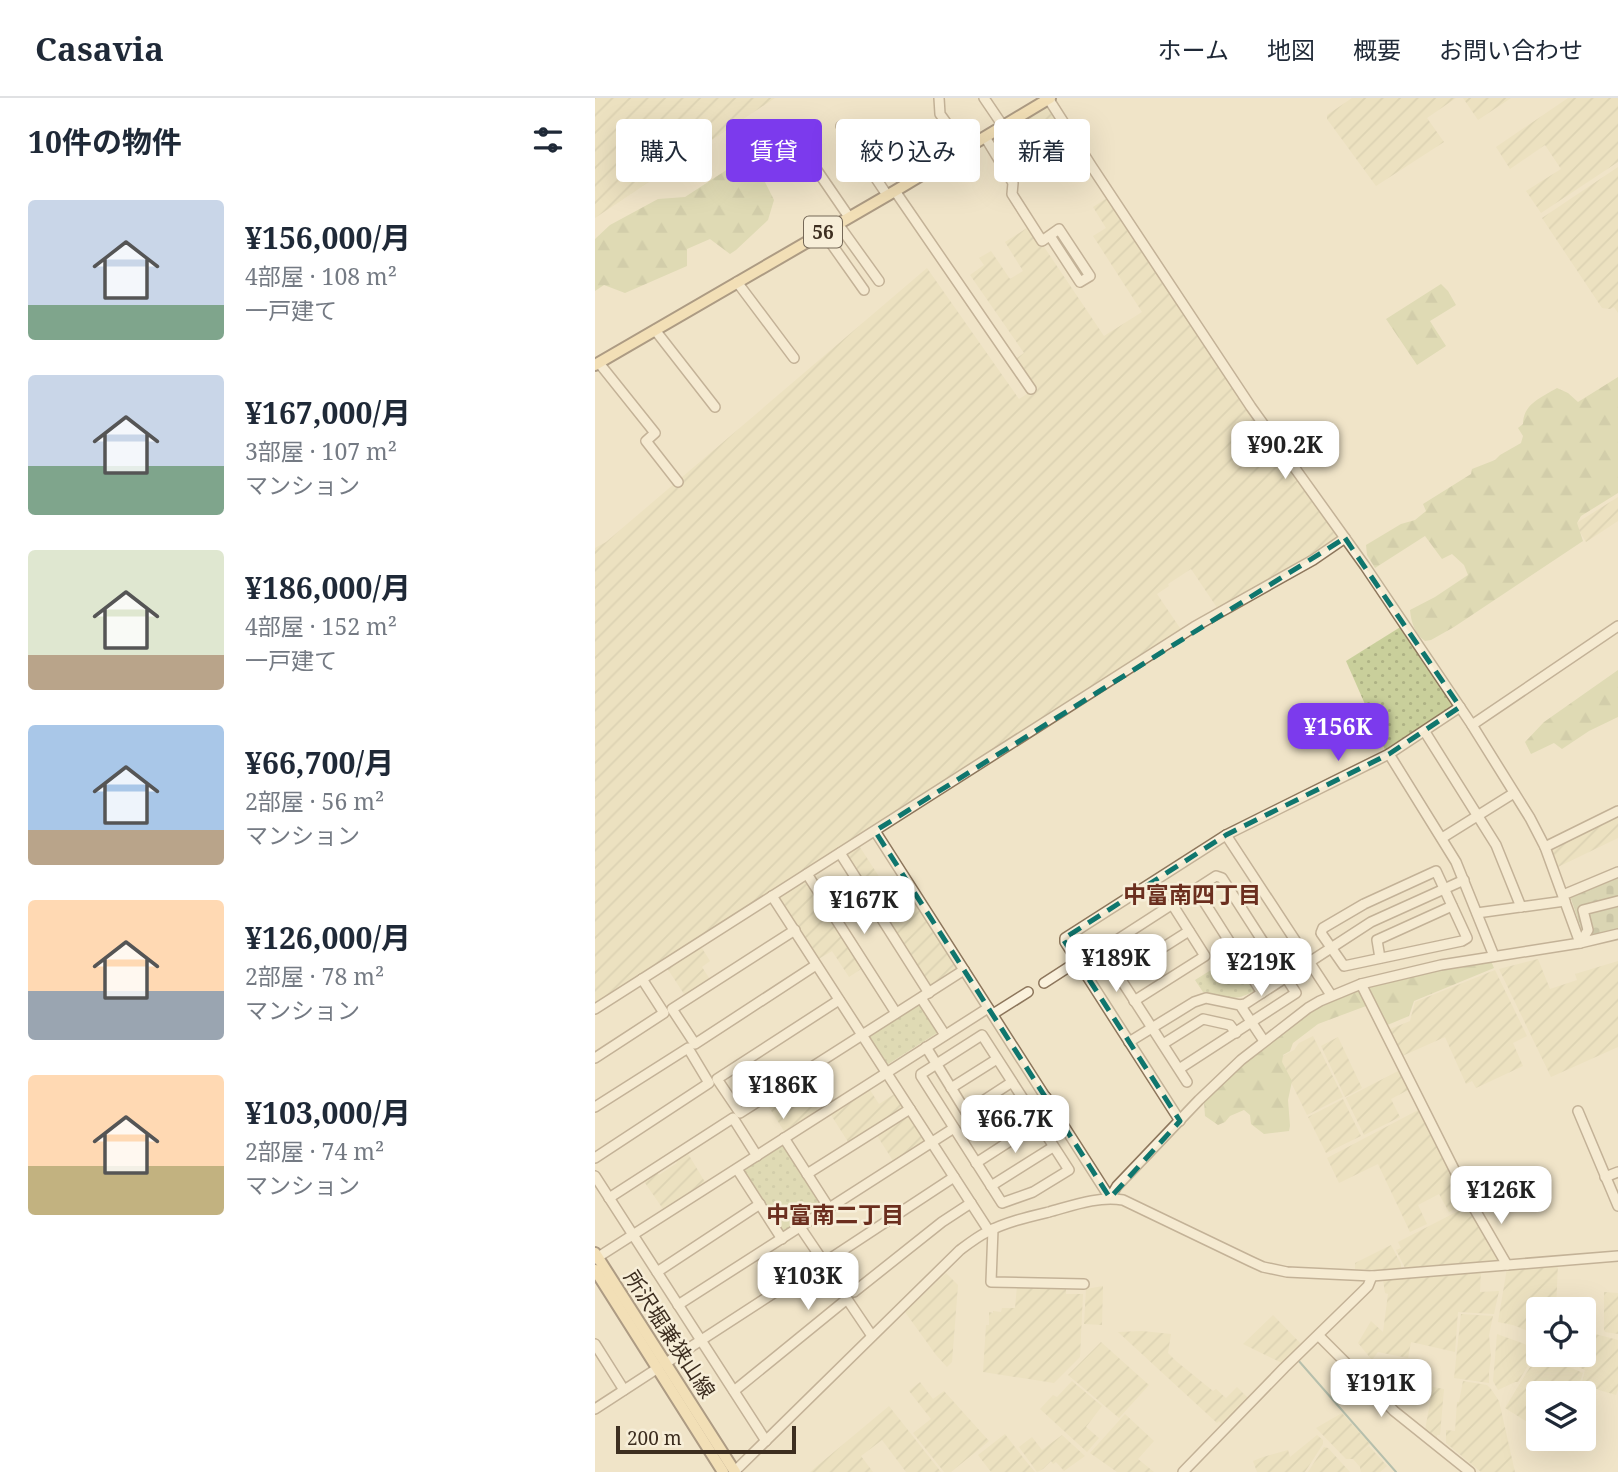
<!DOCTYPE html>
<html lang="ja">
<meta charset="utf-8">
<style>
body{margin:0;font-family:"Noto Serif","Noto Sans JP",serif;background:#f6f6f7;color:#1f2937;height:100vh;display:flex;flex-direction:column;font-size:26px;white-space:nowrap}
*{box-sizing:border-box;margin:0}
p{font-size:23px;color:#747a83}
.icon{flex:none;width:38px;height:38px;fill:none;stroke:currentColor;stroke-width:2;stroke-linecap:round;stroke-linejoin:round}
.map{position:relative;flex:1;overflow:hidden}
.side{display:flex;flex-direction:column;background:#fff;width:595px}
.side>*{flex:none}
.top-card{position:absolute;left:21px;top:21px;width:665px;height:63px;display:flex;gap:14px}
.fabs{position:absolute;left:931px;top:1199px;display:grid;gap:14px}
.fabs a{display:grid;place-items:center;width:70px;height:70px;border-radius:7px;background:#fff;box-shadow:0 7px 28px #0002;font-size:35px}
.scale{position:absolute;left:21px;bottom:18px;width:180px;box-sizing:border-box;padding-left:7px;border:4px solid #3d2e20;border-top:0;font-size:19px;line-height:24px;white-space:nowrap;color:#3d2e20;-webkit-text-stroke:5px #f7eed8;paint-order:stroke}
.price{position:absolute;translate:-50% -60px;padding:0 16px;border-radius:14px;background:#fff;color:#222;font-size:23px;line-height:46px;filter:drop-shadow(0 2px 4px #0008)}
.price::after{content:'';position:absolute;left:50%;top:42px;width:21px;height:16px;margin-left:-10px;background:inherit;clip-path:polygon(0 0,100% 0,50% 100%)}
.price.on{background:#7c3aed;color:#fff}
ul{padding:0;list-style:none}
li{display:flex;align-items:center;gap:21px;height:175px;padding:0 28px}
li span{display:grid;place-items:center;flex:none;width:196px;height:140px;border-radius:7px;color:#555}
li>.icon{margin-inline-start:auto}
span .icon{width:84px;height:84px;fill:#fffc;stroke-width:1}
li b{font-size:30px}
h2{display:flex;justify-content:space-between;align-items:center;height:84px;padding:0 28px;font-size:30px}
.pill{padding:0 24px;border-radius:7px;background:#fff;box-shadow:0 7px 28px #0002;font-size:24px;line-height:63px}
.pill.on{background:#7c3aed;color:#fff}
header{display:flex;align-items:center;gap:42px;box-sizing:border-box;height:98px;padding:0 35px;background:#fff;border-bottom:2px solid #e0e1e3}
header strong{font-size:33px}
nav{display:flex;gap:38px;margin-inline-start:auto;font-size:24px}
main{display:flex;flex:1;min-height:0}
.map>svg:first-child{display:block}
.farmland{fill:url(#farmland-furrows)}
.forest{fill:url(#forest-firs)}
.cemetery{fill:url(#cemetery-stones)}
.park{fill:url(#park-dots)}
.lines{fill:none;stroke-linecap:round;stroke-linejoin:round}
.stream{stroke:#6f938a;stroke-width:2}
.minor-casing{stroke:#8d765c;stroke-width:12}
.major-casing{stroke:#5b4430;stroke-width:14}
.minor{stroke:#faf1dc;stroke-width:9}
.major{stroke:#f3d9a0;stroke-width:10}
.marked{fill:none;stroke:#0f766e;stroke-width:5;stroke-dasharray:14 9;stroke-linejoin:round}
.labels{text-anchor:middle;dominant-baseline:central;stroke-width:5;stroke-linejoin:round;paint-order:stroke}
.shield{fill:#f7eed8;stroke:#756857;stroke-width:2}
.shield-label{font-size:19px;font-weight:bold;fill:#3d2e20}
.street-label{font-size:21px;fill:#3d2e20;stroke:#f7eed8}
.neighbourhood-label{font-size:23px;font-weight:bold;fill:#6b2e1e;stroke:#f7eed8}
</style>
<header>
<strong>Casavia</strong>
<nav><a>ホーム</a><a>地図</a><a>概要</a><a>お問い合わせ</a></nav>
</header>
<main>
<section class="side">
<h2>10件の物件<svg class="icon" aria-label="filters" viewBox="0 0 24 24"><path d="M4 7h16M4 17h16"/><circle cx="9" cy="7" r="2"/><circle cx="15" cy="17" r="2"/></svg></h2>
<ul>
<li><span style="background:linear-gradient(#c9d6e8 75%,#7fa58c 0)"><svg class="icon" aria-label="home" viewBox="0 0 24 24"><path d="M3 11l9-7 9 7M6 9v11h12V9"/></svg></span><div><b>¥156,000/月</b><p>4部屋 · 108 m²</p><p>一戸建て</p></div></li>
<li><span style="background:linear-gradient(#c9d6e8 65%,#7fa58c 0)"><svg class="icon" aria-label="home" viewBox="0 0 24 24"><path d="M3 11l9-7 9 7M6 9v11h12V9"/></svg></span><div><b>¥167,000/月</b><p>3部屋 · 107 m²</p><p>マンション</p></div></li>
<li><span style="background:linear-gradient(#dfe7d0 75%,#b9a48a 0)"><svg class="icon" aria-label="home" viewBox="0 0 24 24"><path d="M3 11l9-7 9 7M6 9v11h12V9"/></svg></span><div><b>¥186,000/月</b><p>4部屋 · 152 m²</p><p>一戸建て</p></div></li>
<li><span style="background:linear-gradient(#a9c7e8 75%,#b9a48a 0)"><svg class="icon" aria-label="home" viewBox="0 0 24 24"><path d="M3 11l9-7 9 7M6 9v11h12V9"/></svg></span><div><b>¥66,700/月</b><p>2部屋 · 56 m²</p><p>マンション</p></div></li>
<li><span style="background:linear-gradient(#ffd9b3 65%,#9aa5b1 0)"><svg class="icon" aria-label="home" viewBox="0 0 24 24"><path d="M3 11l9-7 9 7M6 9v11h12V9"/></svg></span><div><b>¥126,000/月</b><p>2部屋 · 78 m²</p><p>マンション</p></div></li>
<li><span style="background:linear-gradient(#ffd9b3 65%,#c2b280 0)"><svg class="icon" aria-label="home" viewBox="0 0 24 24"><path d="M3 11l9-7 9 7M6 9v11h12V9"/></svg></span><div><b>¥103,000/月</b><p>2部屋 · 74 m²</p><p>マンション</p></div></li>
</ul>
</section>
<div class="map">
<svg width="1023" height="1374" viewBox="0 0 1023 1374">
<defs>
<pattern id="farmland-furrows" width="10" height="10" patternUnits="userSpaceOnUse" patternTransform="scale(1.75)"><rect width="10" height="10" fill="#e6deb5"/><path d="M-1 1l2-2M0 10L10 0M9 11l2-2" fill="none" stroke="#c6bf9b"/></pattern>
<pattern id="forest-firs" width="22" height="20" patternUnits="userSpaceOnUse" patternTransform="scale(1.75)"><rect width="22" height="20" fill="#c9cf9b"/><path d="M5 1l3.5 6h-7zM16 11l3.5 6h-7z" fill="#aeb285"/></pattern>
<pattern id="cemetery-stones" width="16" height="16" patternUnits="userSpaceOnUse" patternTransform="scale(1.75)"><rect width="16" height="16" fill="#bfc49a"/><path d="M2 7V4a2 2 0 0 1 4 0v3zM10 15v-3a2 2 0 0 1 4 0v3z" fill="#9ca07d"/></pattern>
<pattern id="park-dots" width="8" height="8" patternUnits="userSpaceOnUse" patternTransform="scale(1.75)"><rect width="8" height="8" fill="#c9cf9b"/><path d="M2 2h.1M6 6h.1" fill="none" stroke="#aeb285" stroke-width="1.8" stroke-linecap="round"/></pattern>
</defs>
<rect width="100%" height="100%" fill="#f0e4c8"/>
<g class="farmland">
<polygon points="0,0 180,0 0,120"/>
<polygon points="757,0 861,0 832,20 849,44 781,88 732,21 732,17"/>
<polygon points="868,0 916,0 883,22"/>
<polygon points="973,0 1023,0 1023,64 946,115 931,93 966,71 950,47 915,71 901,49"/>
<polygon points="452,6 463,22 437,39 427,22"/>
<polygon points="1023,69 1023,215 1019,209 1015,211 1007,210 947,120"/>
<polygon points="512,100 682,354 744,438 715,459 623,511 596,471 573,486 574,488 562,496 587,533 0,908 0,450 11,444 332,170 424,301 438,292 418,263 429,255 375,177 389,167 384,160 396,153 415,181 428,173 410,144 435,128 509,238 547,214 498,138 511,130 498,109"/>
<polygon points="1023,399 1023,423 991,444 980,426"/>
<polygon points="1023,716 1023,740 963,769 955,751"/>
<polygon points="263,746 299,802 314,792 364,870 336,889 334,889 249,757"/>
<polygon points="210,780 269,869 254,879 237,853 222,862 182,800 182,798"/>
<polygon points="105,847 115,863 107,869 116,883 91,899 72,870"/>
<polygon points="943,861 955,891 982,882 980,876 1023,863 1023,949 956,979 904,871"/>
<polygon points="900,872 932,938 918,945 928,968 881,990 877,983 871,986 850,939 805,959 793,932 815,923 820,904"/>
<polygon points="718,938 748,999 712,1017 684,960 699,952 704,945"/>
<polygon points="743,939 767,990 750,999 726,948"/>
<polygon points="805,972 815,991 796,1001 805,1019 769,1037 751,1000"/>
<polygon points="198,986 207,999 213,995 223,1012 189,1033 170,1003"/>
<polygon points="275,992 284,1006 301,995 310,1009 255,1047 236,1017"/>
<polygon points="748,1001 766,1038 731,1055 713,1019"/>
<polygon points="825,1011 873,1104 854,1114 844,1096 823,1107 832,1126 815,1134 783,1066 744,1085 732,1060"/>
<polygon points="315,1016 332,1043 300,1066 281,1036"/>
<polygon points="92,1054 110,1084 68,1111 48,1082 61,1073 64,1077 82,1065 80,1061"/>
<polygon points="875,1107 907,1162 810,1170 801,1152 806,1150 803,1144"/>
<polygon points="796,1147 806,1166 806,1171 785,1172 760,1171 760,1165"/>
<polygon points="963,1166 961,1211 943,1211 943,1237 918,1227 903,1224 912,1170"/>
<polygon points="886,1172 885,1194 904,1193 899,1216 863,1214 860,1254 816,1244 813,1260 783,1254 777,1262 763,1245 776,1223 788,1234 793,1196 790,1195 788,1181"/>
<polygon points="351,1175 363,1187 357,1264 352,1269 341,1257 310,1214"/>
<polygon points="422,1188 471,1188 471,1196 488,1196 485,1259 459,1285 388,1274 391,1227 394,1227 394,1214 398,1215 398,1213 406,1214 407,1210 420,1210"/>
<polygon points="508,1188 507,1227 489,1226 491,1191"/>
<polygon points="1009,1194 1023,1195 1023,1236 1010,1234 1009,1232"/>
<polygon points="866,1216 898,1218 894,1237 896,1259 894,1274 894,1285 859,1280"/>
<polygon points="678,1217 708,1248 689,1266 648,1246"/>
<polygon points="547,1233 576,1236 573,1255 581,1263 618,1293 621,1291 631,1300 642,1289 653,1300 628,1327 624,1323 622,1325 523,1234"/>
<polygon points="989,1233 1023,1242 1023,1291 1021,1297 1004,1292 987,1284 990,1272 977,1266 981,1257 989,1256"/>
<polygon points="902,1236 943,1251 923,1284 920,1284 903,1292 898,1283"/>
<polygon points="506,1244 554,1287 524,1320 473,1277"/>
<polygon points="943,1256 963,1257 976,1264 974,1269 988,1275 981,1295 943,1295 943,1331 910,1310"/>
<polygon points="477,1283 507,1308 491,1329 504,1340 492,1354 445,1311 458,1297 462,1299"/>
<polygon points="868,1283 892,1287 896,1291 904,1303 920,1374 886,1374 851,1345 851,1332 860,1333 862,1304 864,1304"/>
<polygon points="325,1284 338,1301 349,1293 394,1343 356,1374 349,1374 318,1335 336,1321 314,1293"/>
<polygon points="838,1289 849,1291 845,1337 842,1337 842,1341 830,1332"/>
<polygon points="294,1308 346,1374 311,1374 287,1342 266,1358 278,1374 215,1374"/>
<polygon points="747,1315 775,1346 759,1360 774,1348 792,1368 785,1374 766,1374 765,1369 758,1361 751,1361 721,1330"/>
<polygon points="530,1316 559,1343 543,1361 559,1374 522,1374 495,1355"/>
<polygon points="410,1336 430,1362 440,1374 396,1374 383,1357"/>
<polygon points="467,1337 490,1358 469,1373 461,1364 458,1366 456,1363 448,1371 442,1374 424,1349 437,1339 447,1352"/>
<polygon points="722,1337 728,1342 728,1346 710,1374 662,1374 658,1363 668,1359 693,1352 695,1359"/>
<polygon points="729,1349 733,1350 755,1374 713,1374"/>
</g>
<g class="forest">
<polygon points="156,56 179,102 173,122 141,152 135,156 115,141 92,151 92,168 30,195 9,187 0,193 0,141 15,127 63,101 90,99"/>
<polygon points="846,186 853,193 861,207 835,223 851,248 822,267 791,221"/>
<path d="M 1023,279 L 1023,395 L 986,418 L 982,425 L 988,443 L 859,529 L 836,542 L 830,543 C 820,536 816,524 815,512 L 840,499 L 873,477 L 869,467 L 857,456 L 847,461 L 830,438 L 780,470 L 772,457 L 771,447 L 806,426 L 820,422 L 831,413 L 828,406 L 876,376 L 877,371 L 900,362 L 905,357 L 926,345 L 928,338 L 923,330 L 928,326 C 928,306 947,299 962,290 L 973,295 L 983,304 Z"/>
<polygon points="1023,572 1023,619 994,633 967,651 959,645 936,656 930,644 949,624"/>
<path d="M 896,863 L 899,870 L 819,903 L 814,918 L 790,928 L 782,911 L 771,908 L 723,926 L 698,945 L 695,953 L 688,957 L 687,964 L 697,983 L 693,1002 L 695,1028 L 694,1033 L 669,1036 L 656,1026 L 655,1017 L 649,1012 L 635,1018 L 630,1024 L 623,1027 L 610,1018 L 609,1004 C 635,972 669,947 702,923 C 711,917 720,910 729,905 C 781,882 840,869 896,863 Z"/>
</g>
<polygon class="cemetery" points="1023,777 1023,832 993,839 988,836 976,801 976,798"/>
<g class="park">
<polygon points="807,528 860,607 791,654 751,563"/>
<path d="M 640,857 L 661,892 C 638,905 633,899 608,894 L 600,882 Z"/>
<polygon points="324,904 345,933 290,968 271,937"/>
<polygon points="190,1046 229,1110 187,1136 147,1073"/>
</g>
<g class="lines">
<polyline class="stream" points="703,1262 801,1374"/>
<g class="minor-casing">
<g id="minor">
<polyline points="344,0 345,16 370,51"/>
<polyline points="389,0 408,28"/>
<polyline points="453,0 497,69 656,309 770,468 877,627 935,720 950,749 985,845"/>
<polyline points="423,19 454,68"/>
<polyline points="246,28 292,97"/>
<polyline points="193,30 254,119"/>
<polyline points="390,39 418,85 417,96 447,143 464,131 495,178 485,184 455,138"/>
<polyline points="300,93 436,291"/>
<polyline points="243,126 284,183"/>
<polyline points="228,134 269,192"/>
<polyline points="142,184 199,260"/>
<polyline points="60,232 120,309"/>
<polyline points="4,265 60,335 51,343 83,384"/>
<polyline points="877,627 1023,528"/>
<polyline points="830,634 901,747 926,809"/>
<polyline points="794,656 861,764 899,858"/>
<polyline points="280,733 515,1100"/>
<polyline points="631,737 736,897"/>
<polyline points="847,740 919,695"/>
<polyline points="950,749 1023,713"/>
<polyline points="245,755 334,895"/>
<polygon points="841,773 872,840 867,843 749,868 726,835 728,830 769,806"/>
<polyline points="212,776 301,915"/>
<polyline points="601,791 667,895"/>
<polyline points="968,797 1023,774"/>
<polyline points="177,798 394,1133"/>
<polyline points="882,815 970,803"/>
<polyline points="200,832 77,911 100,946 221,867"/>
<polyline points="990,837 993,832 988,812 1023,803"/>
<polyline points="785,860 782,842 857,808"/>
<polyline points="523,878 594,833"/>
<polyline points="449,885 483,863"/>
<polyline points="766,886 876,1105 912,1167"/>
<polyline points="326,900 350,937"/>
<polyline points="244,902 122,981 145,1015 369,872"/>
<polyline points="539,903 610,858 577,806"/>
<polyline points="645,907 650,906 776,824 869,782"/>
<polyline points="0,911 599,529 718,462 750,440"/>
<polyline points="398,916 433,894"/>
<polygon points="387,937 474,1072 438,1094 407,1105 326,978 326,976"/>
<polyline points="534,944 599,904 611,900 645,907 669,943"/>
<polyline points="568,946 608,921 635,927 641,935"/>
<path d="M 331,949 L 371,1014 C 389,1039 400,1031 422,1017 C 432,1011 441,1005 451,999"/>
<polyline points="0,960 69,915 47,881"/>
<path d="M 584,971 L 701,895 L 627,780 L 621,778 L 511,849 L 510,857 C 537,899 564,941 592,984"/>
<polyline points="356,990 402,961"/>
<polyline points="0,1009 93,950 114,985 0,1060"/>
<polyline points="983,1013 1023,1108"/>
<polyline points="371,1014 417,984"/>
<polyline points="585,1023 470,844 470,840 631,737 794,656 865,609"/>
<polyline points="189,1040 234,1110"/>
<polyline points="381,1065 443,1025"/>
<polyline points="142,1071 187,1141"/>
<polyline points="212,1076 315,1011"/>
<polyline points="0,1078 171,1343"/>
<polyline points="359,1079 236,1160 259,1194 347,1124 376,1105"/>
<polyline points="1010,1079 1023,1074"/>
<polyline points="396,1088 458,1049"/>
<polyline points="14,1100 138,1020 162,1058"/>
<polyline points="515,1100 522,1088 604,1002 646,962 713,910 725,903 766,886 846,867 985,845 1023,836"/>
<polyline points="398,1131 396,1184 489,1186"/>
<polyline points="0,1161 393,910"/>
<polyline points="62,1174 165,1106"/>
<polyline points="83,1207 359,1030"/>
<polyline points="724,1238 799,1313 875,1374"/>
<polyline points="0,1246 29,1292"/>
<polyline points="71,1265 228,1163 205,1129"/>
<polyline points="139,1293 252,1201 277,1238"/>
<polyline points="0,1311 63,1270"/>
<path d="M 139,1374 L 365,1152 C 373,1146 382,1139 392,1134 C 411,1124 433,1119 454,1114 C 479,1107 503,1098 528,1102 L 655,1163 L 668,1169 L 692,1174 L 777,1178 L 1023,1158"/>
<polyline points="588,1374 689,1270 767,1194 773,1188 777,1178"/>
</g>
</g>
<g class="major-casing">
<g id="major">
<polyline points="0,267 300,93 455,0"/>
<polyline points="0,1155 140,1374"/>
<polyline points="0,1172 128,1374"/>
</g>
</g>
<use href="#minor" class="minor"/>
<use href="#major" class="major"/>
</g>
<path d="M0 0H1023V1374H0ZM 750,440 L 865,609 L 794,656 L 631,737 L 468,841 L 585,1023 L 515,1100 L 280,733 Z" fill="#f0e4c8" fill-opacity=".55" fill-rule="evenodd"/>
<path class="marked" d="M 750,440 L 865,609 L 794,656 L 631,737 L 468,841 L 585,1023 L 515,1100 L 280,733 Z"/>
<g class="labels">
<rect class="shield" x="209" y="118.5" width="38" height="31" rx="5"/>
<g class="shield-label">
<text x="228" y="134">56</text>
</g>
<g class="street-label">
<text transform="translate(75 1236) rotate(57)">所沢堀兼狭山線</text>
</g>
<g class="neighbourhood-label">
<text x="597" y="796">中富南四丁目</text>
<text x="240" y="1116">中富南二丁目</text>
</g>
</g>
</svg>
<div class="fabs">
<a><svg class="icon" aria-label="locate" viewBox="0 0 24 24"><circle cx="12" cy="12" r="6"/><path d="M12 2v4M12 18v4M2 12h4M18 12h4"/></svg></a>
<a><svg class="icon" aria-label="layers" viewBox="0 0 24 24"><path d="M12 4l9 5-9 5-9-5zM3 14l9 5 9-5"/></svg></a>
</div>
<div class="scale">200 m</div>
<b class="price" style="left:690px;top:383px">¥90.2K</b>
<b class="price on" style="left:743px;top:665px">¥156K</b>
<b class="price" style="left:269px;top:838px">¥167K</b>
<b class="price" style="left:521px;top:896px">¥189K</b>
<b class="price" style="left:666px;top:900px">¥219K</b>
<b class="price" style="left:188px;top:1023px">¥186K</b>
<b class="price" style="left:420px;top:1057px">¥66.7K</b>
<b class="price" style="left:906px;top:1128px">¥126K</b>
<b class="price" style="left:213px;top:1214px">¥103K</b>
<b class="price" style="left:786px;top:1321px">¥191K</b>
<div class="top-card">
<a class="pill">購入</a>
<a class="pill on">賃貸</a>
<a class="pill">絞り込み</a>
<a class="pill">新着</a>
</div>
</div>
</main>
